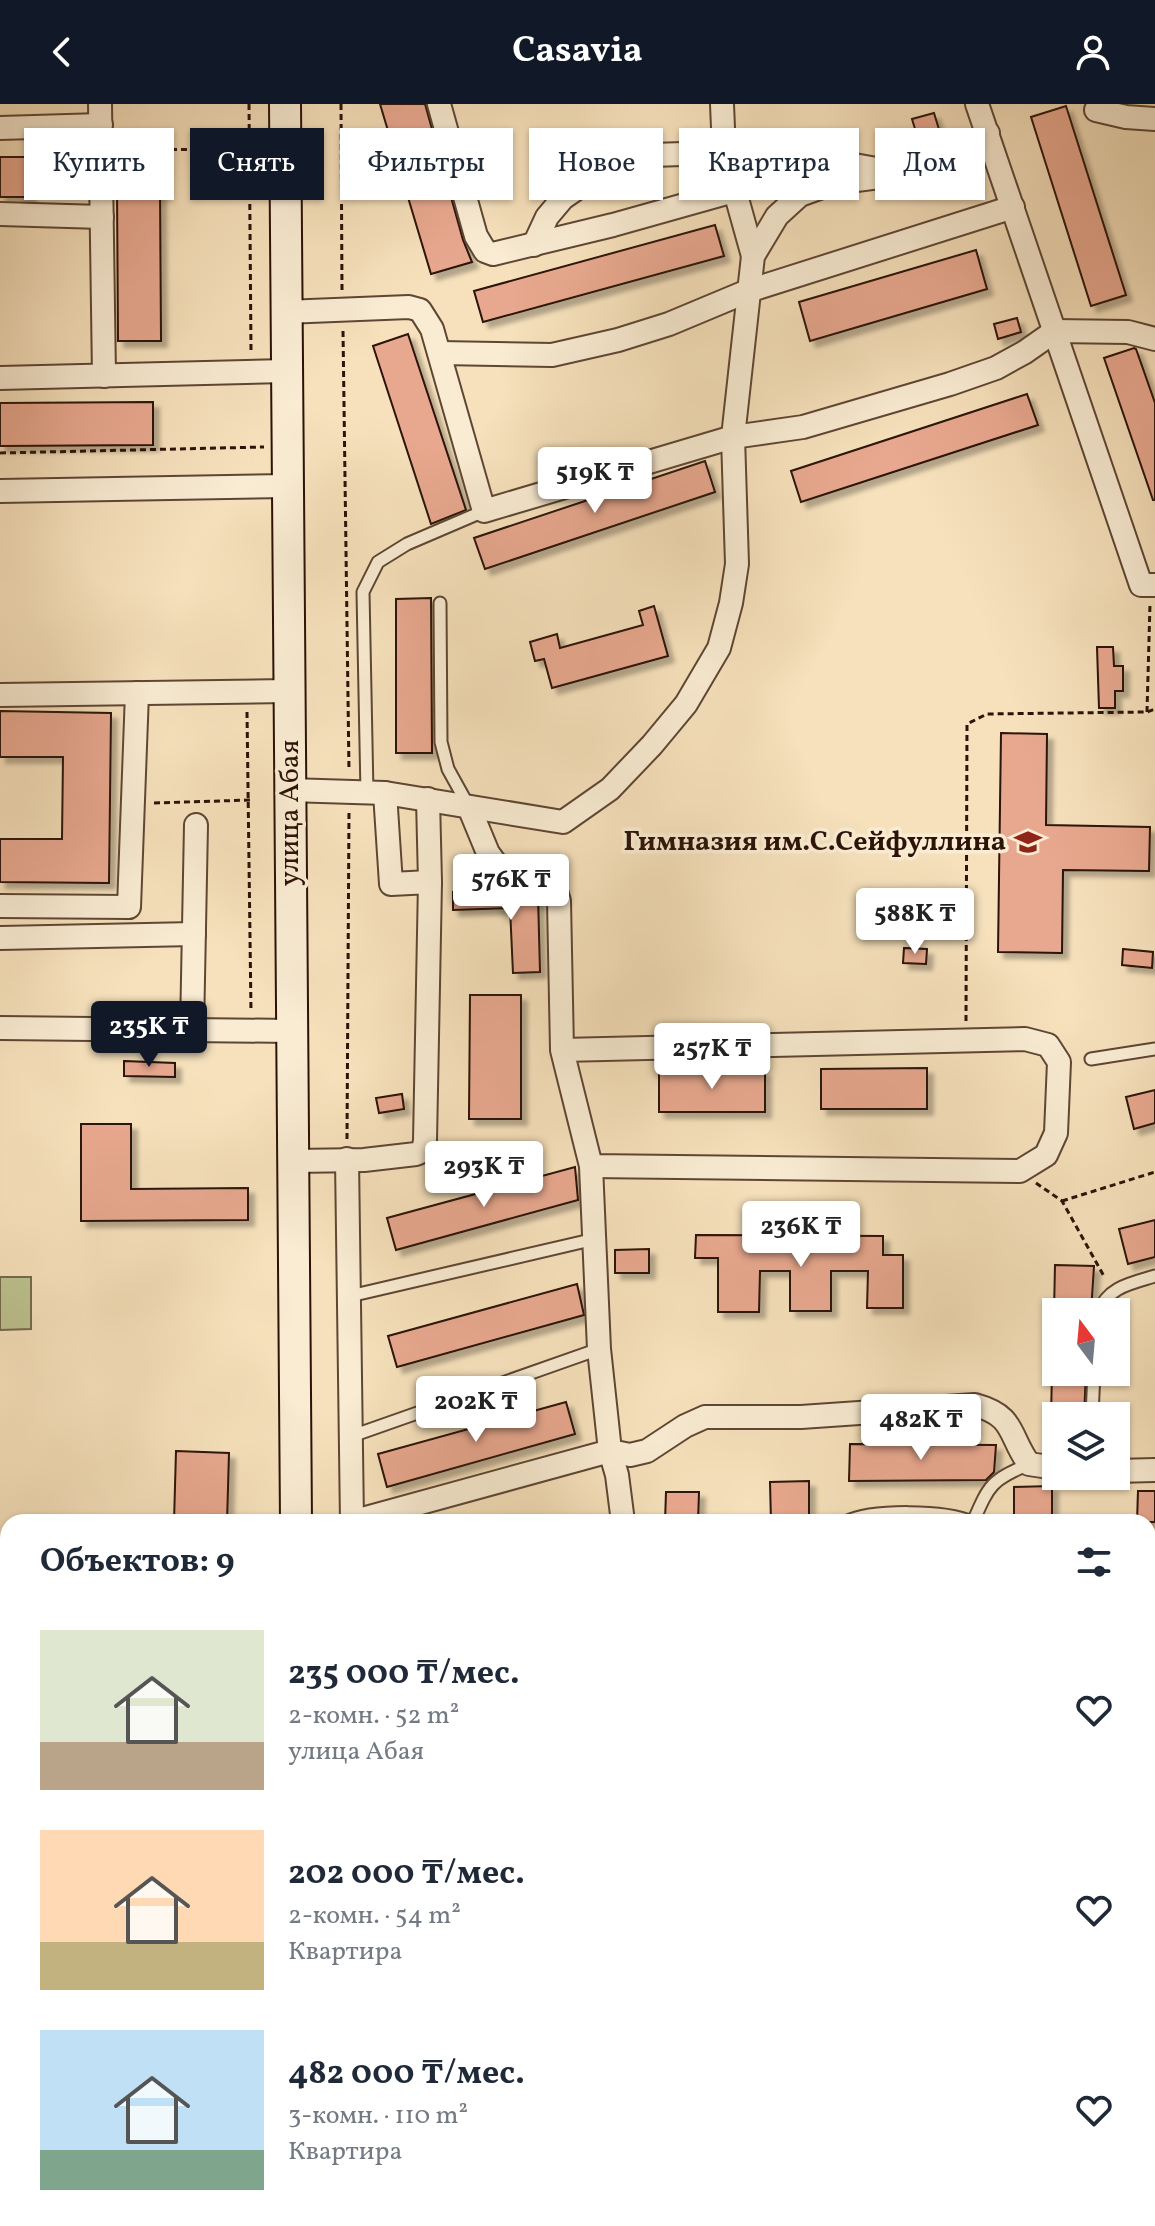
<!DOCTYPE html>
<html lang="ru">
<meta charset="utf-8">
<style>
body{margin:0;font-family:Vollkorn,serif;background:#f2f2f3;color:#1f2937;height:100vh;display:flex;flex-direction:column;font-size:30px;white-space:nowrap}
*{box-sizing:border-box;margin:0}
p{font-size:26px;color:#747a83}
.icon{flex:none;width:44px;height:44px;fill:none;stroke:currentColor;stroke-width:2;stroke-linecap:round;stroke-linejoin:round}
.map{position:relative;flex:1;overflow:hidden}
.sheet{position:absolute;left:0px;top:1410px;width:1156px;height:712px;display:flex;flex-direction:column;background:#fff;border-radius:24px 24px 0 0;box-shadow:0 2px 6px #0004}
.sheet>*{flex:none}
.top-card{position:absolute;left:24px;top:24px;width:1108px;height:72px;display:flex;gap:16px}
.needle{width:52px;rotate:344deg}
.fabs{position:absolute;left:1042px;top:1194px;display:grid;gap:16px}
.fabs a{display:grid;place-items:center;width:88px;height:88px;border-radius:0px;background:#fff;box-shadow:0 2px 6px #0004;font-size:40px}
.price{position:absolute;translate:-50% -68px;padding:0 18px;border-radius:8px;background:#fff;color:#222;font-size:26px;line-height:52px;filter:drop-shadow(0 2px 4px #0008)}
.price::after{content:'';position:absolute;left:50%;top:48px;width:24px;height:18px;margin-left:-12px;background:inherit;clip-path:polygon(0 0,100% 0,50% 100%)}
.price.active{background:#111827;color:#fff}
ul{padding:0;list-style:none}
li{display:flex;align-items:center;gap:24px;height:200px;padding:0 40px}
li span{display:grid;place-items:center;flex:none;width:224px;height:160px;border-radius:0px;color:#555}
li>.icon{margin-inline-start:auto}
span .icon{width:96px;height:96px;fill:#fffc;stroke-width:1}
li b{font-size:34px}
h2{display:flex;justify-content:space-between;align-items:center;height:96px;padding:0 40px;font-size:34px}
.chip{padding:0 28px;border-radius:0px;background:#fff;box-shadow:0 2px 6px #0004;font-size:28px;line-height:72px}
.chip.active{background:#111827;color:#fff}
header{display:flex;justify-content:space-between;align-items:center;height:104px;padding:0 40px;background:#111827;color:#fff;font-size:36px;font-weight:700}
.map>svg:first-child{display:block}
.green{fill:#bdc390;stroke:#746a4c;stroke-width:2}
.building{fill:#e8a88f;stroke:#2c1207;stroke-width:2;filter:url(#shadow)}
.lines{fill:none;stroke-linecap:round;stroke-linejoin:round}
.lane-casing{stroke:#5e4634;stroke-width:15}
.street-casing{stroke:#5e4634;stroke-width:26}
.secondary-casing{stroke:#2c1207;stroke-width:34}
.primary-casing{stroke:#2c1207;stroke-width:38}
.path{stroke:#2c1207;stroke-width:3;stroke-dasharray:6 4;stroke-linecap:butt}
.lane{stroke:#f9ecd3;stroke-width:11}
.street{stroke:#f9ecd3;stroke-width:22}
.secondary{stroke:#f9ecd3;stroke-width:30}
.primary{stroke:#f6e1bc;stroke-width:34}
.labels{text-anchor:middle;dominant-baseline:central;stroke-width:7;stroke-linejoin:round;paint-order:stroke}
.street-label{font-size:28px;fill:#2c1207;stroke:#f9ecd3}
.poi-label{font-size:28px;font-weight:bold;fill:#2c1207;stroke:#f9ecd3;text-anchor:end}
</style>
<header><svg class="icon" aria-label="back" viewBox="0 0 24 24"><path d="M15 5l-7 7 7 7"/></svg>Casavia<svg class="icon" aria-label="person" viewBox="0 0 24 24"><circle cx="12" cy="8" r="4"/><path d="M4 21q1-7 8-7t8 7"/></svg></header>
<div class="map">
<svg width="1155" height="2122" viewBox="0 0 1155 2122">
<defs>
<filter id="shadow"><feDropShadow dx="6" dy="6" stdDeviation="2" flood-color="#0004"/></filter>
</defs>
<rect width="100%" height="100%" fill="#f6e1bc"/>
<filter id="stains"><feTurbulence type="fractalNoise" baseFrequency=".0025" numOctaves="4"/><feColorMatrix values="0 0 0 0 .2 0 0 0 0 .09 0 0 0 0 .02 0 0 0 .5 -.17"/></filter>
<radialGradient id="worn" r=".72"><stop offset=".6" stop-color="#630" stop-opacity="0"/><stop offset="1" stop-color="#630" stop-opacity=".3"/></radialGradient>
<polygon class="green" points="0,1173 31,1173 31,1225 0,1226"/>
<g class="building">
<polygon points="380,0 425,0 463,136 472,158 431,170"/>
<polygon points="1066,2 1126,191 1091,202 1031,13"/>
<polygon points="934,9 944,42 922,48 912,15"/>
<rect x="0" y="53" width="30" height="40"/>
<polygon points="117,84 160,84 161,237 118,237"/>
<polygon points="715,121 724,152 483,218 474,187"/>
<polygon points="976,146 987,185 810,237 799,198"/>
<polygon points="1017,214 1021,228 998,235 994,220"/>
<polygon points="408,230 466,406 431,420 373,242"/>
<polygon points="1134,244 1136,245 1155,299 1155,396 1153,396 1104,254"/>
<polygon points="1027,290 1038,321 801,398 791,367"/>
<polygon points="153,298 153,341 0,342 0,299"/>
<polygon points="705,357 715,388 485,465 474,434"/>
<polygon points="431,494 432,649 396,649 396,495"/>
<polygon points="654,502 668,552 552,584 544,555 535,557 530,538 557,530 560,544 643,521 639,507"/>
<polygon points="1097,543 1113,543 1114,562 1123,562 1123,587 1115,587 1115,604 1099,604"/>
<polygon points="0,607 111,609 109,779 0,778 0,735 62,735 63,653 0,653"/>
<polygon points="1001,629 1047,630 1046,721 1150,723 1149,767 1063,766 1062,849 998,848"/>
<polygon points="522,786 538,792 540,868 513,869 510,804 453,806 453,788"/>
<polygon points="904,844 927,845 926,860 903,859"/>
<polygon points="1123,845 1153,848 1152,864 1122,861"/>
<polygon points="470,891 521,891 521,1015 469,1015"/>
<polygon points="124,957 175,959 175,973 124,972"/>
<polygon points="927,964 927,1005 821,1005 821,965"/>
<polygon points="659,966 765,967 765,1008 659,1008"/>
<polygon points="1155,986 1155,1019 1134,1025 1126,993"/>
<polygon points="402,990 404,1005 379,1009 376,994"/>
<polygon points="81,1020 131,1020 131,1085 248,1084 248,1116 81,1117"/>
<polygon points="575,1063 578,1096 396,1146 387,1114"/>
<polygon points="1155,1116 1155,1153 1128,1160 1119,1125"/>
<polygon points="696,1131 883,1132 883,1151 903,1151 903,1204 867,1204 868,1167 831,1167 831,1207 790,1207 790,1167 760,1167 759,1208 718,1208 718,1154 695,1154"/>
<polygon points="649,1145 649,1169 615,1169 615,1146"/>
<polygon points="1055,1161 1094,1162 1091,1208 1054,1208"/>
<polygon points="577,1180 584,1211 397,1263 388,1232"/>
<polygon points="1052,1268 1086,1268 1084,1312 1051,1312"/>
<polygon points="566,1298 575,1330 387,1383 378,1350"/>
<polygon points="850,1340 996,1341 994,1368 986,1376 849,1377"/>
<polygon points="176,1347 229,1349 227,1418 174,1418"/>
<polygon points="809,1377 809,1418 771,1418 770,1378"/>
<polygon points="1052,1382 1052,1418 1014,1418 1014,1383"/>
<polygon points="1138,1387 1155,1387 1155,1418 1137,1418"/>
<polygon points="666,1388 699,1388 698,1418 665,1418"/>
</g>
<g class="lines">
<g class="lane-casing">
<g id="lane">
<polyline points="440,499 441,638 448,665 469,703"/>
<polyline points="367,689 363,488 378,458 407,440 484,407"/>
<polyline points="1091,955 1155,945"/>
<polyline points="350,1192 595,1135"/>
<path d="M 1099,1208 C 1107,1183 1132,1179 1155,1172"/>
<polyline points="1092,1312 1094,1268"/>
<polyline points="352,1332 599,1245"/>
<path d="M 846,1418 C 871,1405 946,1406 972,1418"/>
<path d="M 973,1418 C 990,1379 991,1377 1029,1360"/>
<polyline points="1148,1854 1155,1854"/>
<polyline points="162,2114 241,2122"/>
</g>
</g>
<g class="street-casing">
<g id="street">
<polyline points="100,0 104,272"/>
<polyline points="439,0 476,132 485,147 493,150 613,121 734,87"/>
<polyline points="722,0 724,48 753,152"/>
<polyline points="977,0 1141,481 1155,481"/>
<polyline points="1096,6 1126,13 1155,15"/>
<polyline points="0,24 101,21"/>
<polyline points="0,110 102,113"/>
<polyline points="534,141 547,113 563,94 589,76 621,60 651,51 777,47 882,66"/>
<polyline points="285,208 409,203 420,206 432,225 484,407 733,333 803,323 950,280 996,264 1025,248 1055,227 1128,228 1155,235"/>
<polyline points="440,249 552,251 618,236 669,220 748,187 1013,103"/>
<polyline points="0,274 286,267"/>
<polyline points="0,387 287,382"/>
<polyline points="0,591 288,587"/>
<polyline points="289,686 385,689 563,718 610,685 652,641 686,600 719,544 731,499 737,460 733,333 753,152 777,112 800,91 833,79 903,70 939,62 988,29"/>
<polyline points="428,695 430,778"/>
<polyline points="469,703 488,749 496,760 555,784 559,797 562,946 591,1062 1020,1067 1046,1051 1056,1029 1059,958 1048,941 1025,935 562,946"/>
<polyline points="0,802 129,803 137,589"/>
<polyline points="0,834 194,830"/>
<polyline points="0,924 291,927"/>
<polyline points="192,926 196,721"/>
<polyline points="347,1055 352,1418"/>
<polyline points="293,1057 364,1056 416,1050 423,1047 425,1037 430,778 391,780 385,689"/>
<path d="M 591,1062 L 599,1245 L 610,1347 L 630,1351 L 647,1347 L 685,1322 L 705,1313 L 801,1313 L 975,1301 C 1016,1312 1008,1331 1029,1360 L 1056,1364"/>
<polyline points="1116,1367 1155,1366"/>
<polyline points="351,1418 610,1347 617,1371 623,1418"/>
<polyline points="1148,1606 1155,1605"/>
<polyline points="126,2114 126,2122"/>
</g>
</g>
<g class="secondary-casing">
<polyline id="secondary" points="285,0 296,1418"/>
</g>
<g class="primary-casing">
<g id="primary">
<polyline points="0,1751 8,1751"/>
<polyline points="1148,1756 1155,1756"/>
</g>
</g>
<g class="path">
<polyline points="249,0 251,248"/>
<polyline points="341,0 342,187"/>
<polyline points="121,46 249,45"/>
<polyline points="343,227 349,667"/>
<polyline points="0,349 264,343"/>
<polyline points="247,608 251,908"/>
<polyline points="1147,608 1150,500"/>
<polyline points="154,699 250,696"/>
<polyline points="966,917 967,620 987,610 1147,608 1155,605"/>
<polyline points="347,1035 349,707"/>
<polyline points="1036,1079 1062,1097 1105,1174"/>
<polyline points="1062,1097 1155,1068"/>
</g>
<use href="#lane" class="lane"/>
<use href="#street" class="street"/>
<use href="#secondary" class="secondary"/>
<use href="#primary" class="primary"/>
</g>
<defs>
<g id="school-bare" transform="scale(2.16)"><path d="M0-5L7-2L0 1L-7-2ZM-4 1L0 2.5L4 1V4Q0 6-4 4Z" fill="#8f2418" stroke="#f9ecd3" stroke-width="2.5" paint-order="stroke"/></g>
</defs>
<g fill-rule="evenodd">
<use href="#school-bare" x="1028" y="738"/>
</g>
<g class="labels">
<g class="street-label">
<text transform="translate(290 709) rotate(-90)">улица Абая</text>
</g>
<g class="poi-label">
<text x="1006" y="738">Гимназия им.С.Сейфуллина</text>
</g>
</g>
<rect width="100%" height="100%" filter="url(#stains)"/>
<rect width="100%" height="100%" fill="url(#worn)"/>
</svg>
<div class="fabs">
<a><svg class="needle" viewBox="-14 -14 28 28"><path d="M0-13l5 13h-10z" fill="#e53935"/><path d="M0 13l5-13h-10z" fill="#747a83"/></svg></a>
<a><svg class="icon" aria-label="layers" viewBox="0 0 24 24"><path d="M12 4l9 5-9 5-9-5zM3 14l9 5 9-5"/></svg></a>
</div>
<b class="price" style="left:595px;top:411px">519K ₸</b>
<b class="price" style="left:511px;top:818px">576K ₸</b>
<b class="price" style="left:915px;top:852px">588K ₸</b>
<b class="price active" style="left:149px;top:965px">235K ₸</b>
<b class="price" style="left:712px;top:987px">257K ₸</b>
<b class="price" style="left:484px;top:1105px">293K ₸</b>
<b class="price" style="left:801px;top:1165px">236K ₸</b>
<b class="price" style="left:476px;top:1340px">202K ₸</b>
<b class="price" style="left:921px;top:1358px">482K ₸</b>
<div class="top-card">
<a class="chip">Купить</a>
<a class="chip active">Снять</a>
<a class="chip">Фильтры</a>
<a class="chip">Новое</a>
<a class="chip">Квартира</a>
<a class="chip">Дом</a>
</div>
<section class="sheet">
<h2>Объектов: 9<svg class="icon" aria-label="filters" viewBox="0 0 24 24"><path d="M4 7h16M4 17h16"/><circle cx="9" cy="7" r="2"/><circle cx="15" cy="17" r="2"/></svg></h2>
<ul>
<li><span style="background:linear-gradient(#dfe7d0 70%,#b9a48a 0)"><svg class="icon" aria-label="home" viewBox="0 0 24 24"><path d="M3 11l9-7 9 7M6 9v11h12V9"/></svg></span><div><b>235 000 ₸/мес.</b><p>2-комн. · 52 m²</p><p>улица Абая</p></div><svg class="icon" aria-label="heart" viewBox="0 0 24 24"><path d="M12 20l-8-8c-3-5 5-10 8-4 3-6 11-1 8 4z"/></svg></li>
<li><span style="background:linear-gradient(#ffd9b3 70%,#c2b280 0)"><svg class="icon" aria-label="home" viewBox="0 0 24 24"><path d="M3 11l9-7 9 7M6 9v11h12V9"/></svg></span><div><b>202 000 ₸/мес.</b><p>2-комн. · 54 m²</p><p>Квартира</p></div><svg class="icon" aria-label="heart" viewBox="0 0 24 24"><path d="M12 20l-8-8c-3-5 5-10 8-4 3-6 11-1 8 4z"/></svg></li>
<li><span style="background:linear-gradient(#bfe0f5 75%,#7fa58c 0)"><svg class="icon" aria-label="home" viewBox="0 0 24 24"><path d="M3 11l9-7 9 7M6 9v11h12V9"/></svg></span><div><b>482 000 ₸/мес.</b><p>3-комн. · 110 m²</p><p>Квартира</p></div><svg class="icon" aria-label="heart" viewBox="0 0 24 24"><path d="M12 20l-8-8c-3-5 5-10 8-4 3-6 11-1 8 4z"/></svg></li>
</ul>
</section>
</div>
